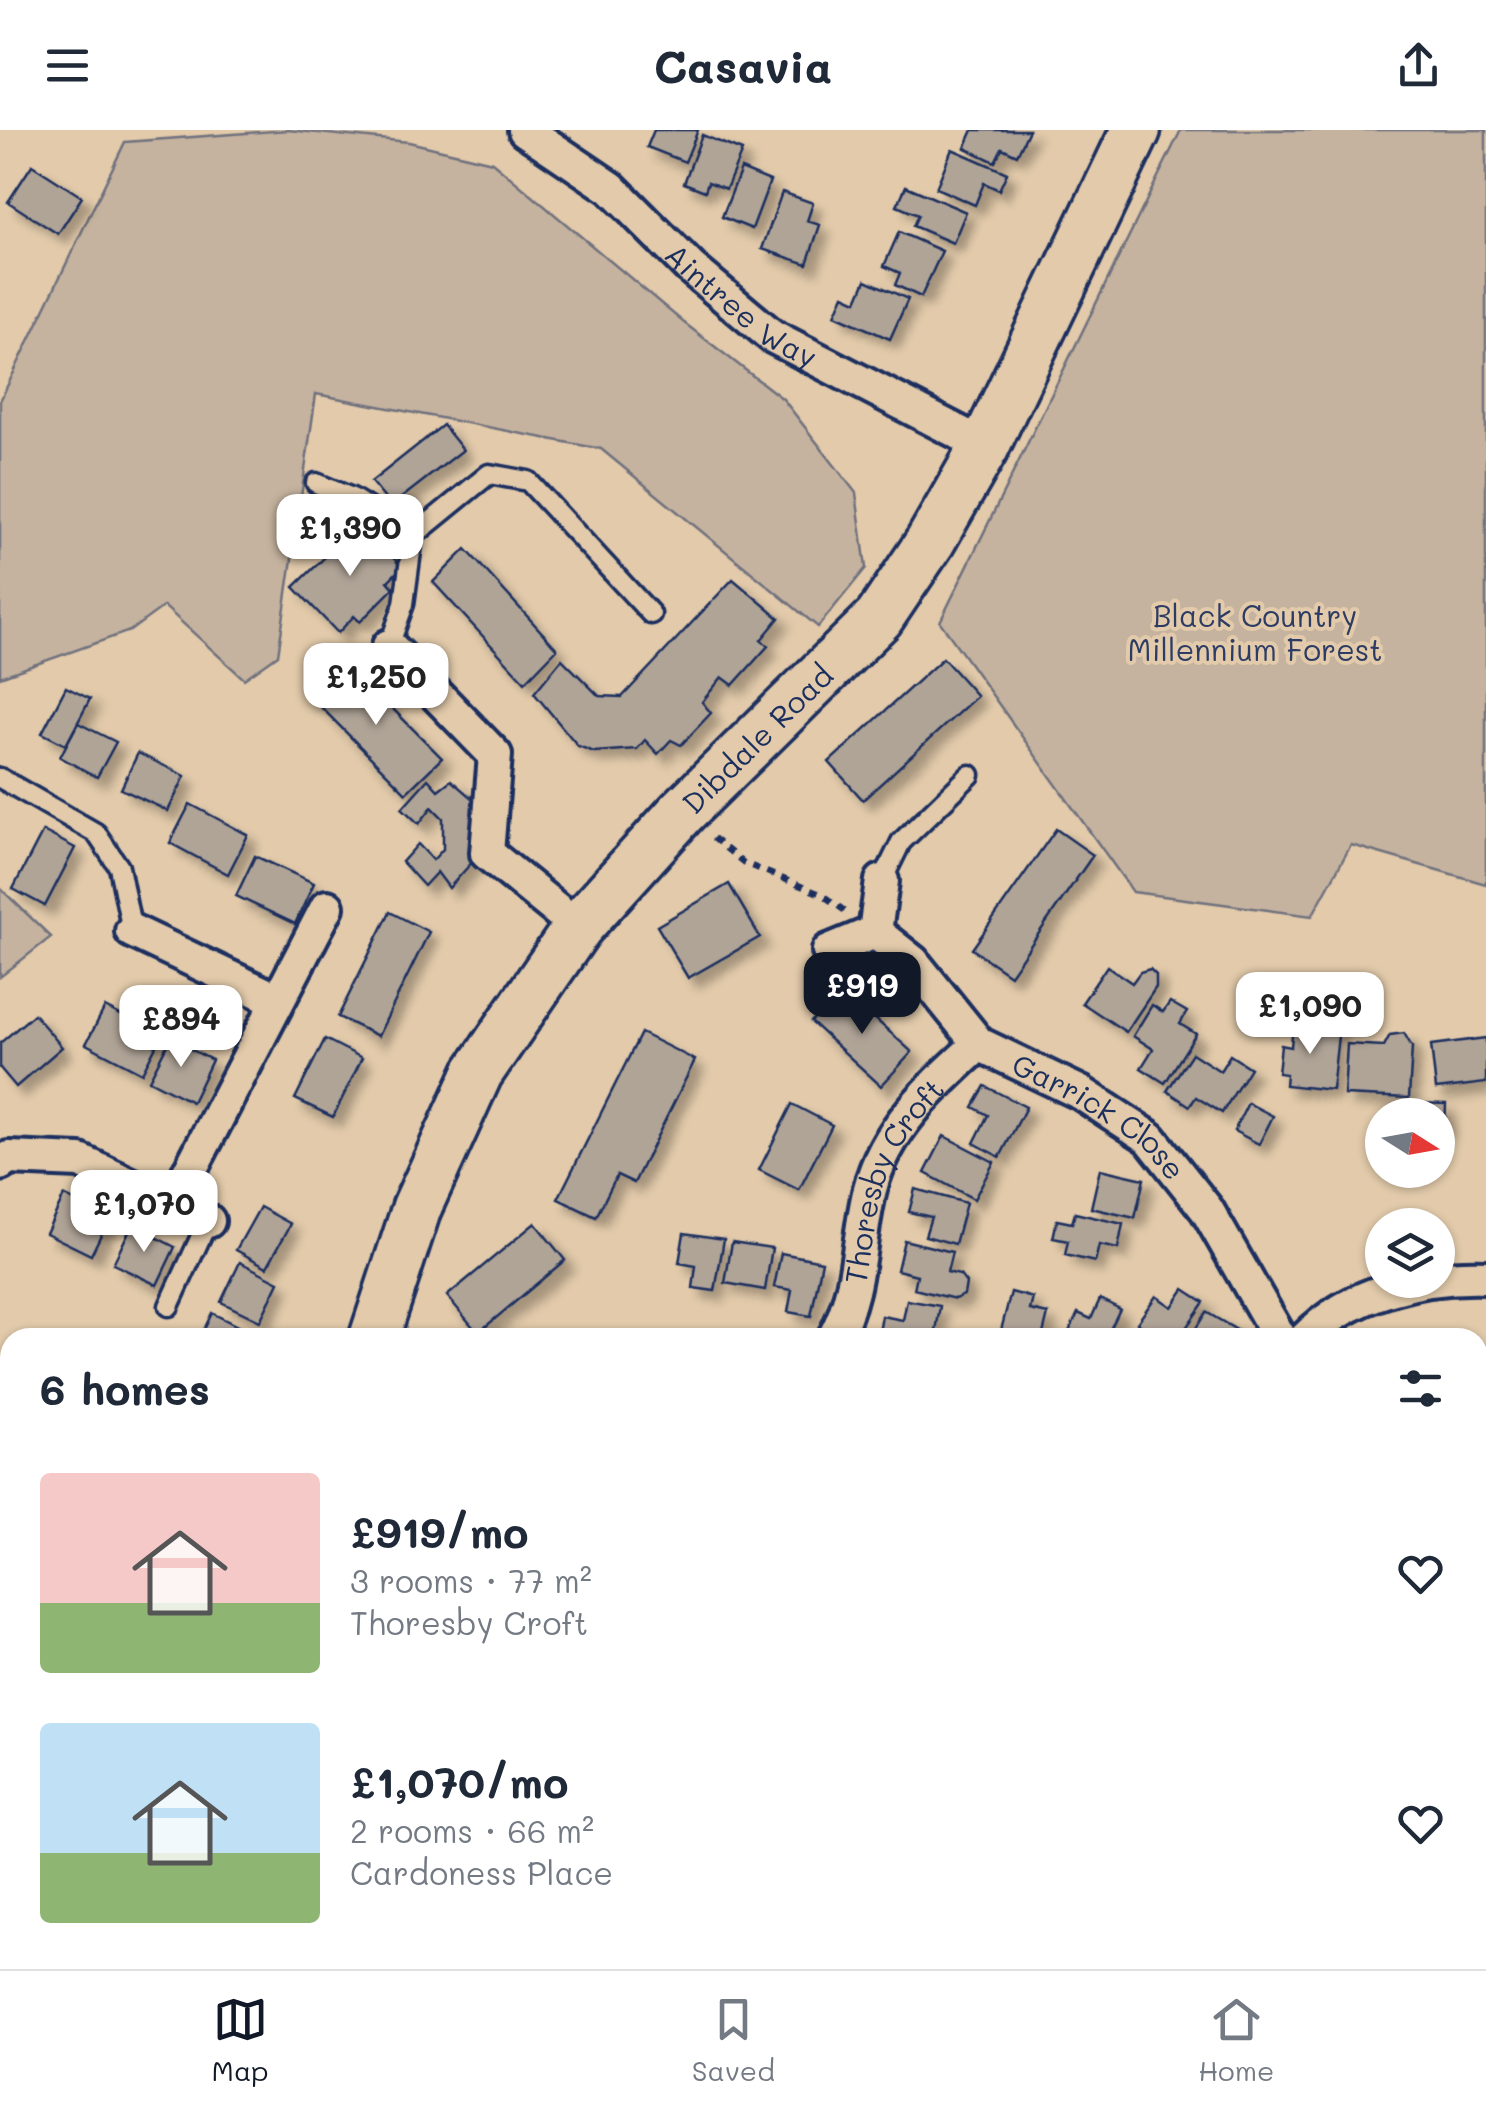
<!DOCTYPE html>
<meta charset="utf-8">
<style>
body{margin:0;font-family:Mali,sans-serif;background:#f2f2f3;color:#1f2937;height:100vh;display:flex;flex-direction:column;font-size:38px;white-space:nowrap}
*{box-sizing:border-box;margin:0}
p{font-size:32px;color:#747a83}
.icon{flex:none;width:55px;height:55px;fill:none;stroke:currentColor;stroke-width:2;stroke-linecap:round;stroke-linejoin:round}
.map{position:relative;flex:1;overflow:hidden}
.drawer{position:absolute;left:0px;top:1198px;width:1488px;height:642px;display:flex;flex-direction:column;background:#fff;border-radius:30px 30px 0 0;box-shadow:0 2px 8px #0004}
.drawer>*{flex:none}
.needle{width:65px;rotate:101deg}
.buttons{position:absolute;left:1365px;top:968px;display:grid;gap:20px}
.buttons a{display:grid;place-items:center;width:90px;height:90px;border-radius:50%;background:#fff;box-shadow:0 2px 8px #0004;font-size:50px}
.price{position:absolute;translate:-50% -85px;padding:0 22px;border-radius:20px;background:#fff;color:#222;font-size:32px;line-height:65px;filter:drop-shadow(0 2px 5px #0008)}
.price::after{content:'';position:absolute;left:50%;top:60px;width:30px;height:22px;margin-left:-15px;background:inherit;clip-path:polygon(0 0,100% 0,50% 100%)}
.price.selected{background:#111827;color:#fff}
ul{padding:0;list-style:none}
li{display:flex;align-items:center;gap:30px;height:250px;padding:0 40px}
li span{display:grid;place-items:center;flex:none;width:280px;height:200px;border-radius:10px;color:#555}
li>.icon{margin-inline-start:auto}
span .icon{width:120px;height:120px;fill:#fffc;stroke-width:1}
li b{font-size:42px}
h2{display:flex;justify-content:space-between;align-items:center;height:120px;padding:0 40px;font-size:42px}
header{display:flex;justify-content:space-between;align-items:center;height:130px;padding:0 40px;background:#fff;font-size:45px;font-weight:800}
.dock{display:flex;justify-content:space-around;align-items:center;height:140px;border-top:2px solid #e0e1e3;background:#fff;font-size:28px;color:#747a83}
.dock a{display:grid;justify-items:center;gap:5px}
.dock .selected{color:#111827}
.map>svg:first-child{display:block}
.green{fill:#c5b39f;stroke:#70717e;stroke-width:2.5}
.building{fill:#b0a497;stroke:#1b2f5e;stroke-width:2.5;filter:url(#shadow)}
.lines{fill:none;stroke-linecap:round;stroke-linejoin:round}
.lane-casing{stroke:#1b2f5e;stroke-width:25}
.street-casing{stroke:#1b2f5e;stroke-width:40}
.secondary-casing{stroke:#1b2f5e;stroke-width:55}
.path{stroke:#1b2f5e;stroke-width:6;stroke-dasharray:8 8;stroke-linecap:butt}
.lane{stroke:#e2caaa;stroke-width:18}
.street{stroke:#e2caaa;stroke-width:32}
.secondary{stroke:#e2caaa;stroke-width:48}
.labels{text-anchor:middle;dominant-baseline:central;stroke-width:8;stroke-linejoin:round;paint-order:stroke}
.street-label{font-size:30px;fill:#1b2f5e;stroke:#e2caaa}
.park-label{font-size:30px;fill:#2c3c64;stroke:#e2caaa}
</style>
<header><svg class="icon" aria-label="menu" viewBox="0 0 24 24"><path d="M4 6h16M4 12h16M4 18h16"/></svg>Casavia<svg class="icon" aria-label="share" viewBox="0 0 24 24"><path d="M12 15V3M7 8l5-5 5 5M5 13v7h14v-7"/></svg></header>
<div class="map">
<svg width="1486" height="1839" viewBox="0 0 1486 1839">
<defs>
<filter id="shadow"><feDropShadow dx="9" dy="9" stdDeviation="5" flood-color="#0004"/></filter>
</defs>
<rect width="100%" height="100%" fill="#e2caaa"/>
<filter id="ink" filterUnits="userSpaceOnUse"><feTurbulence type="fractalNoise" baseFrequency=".01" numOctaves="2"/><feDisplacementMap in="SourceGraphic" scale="20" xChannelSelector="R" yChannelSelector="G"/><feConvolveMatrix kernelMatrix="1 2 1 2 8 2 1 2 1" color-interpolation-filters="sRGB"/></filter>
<g filter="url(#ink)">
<g class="green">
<polygon points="288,0 409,12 492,32 683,192 783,269 856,363 866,438 818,497 601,319 316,264 278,525 244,549 164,476 130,501 0,547 0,271 125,12"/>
<polygon points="1181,0 1486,0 1486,754 1351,715 1312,786 1133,762 940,492"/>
<polygon points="0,758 51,807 0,847"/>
</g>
<g class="building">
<polygon points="654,0 698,0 685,32 647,17"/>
<polygon points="973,0 1029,0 1017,25 1002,18 995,32 965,18"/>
<polygon points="702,5 742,21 726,59 708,52 705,61 684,53"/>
<polygon points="952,19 1007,43 999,60 984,53 975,75 936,58"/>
<polygon points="32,35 82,67 58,104 8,72"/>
<polygon points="741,39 770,51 752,99 722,87"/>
<polygon points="906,56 966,82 953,113 913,96 918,85 897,76"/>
<polygon points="782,62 813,73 807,91 820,95 807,134 762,119"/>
<polygon points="899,102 942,121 921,167 895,155 900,143 884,136"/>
<polygon points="866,150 908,169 890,209 835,185 844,165 857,171"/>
<polygon points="443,295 463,320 391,376 371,352"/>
<polygon points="360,393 402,437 388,451 394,458 360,492 354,486 338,503 294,457"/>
<polygon points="466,419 557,519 525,552 433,452"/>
<polygon points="733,449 779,488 761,510 768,516 733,555 722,547 702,572 711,583 681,615 671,610 658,624 645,610 637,619 594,622 578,616 534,563 562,529 599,566 622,567"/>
<polygon points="943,528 977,566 863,670 829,632"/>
<polygon points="346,532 442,628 406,663 311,567"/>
<polygon points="66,557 90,569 66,615 42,603"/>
<polygon points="78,593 116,612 97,647 60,627"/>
<polygon points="138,623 185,646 168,681 121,659"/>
<polygon points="428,649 438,660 451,650 474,670 474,730 449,758 437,742 424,756 402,732 418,714 433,730 443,719 443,688 432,677 419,694 402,678"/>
<polygon points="190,674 248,705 228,744 170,713"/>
<polygon points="1056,699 1093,725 1010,845 972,819"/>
<polygon points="43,701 75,718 45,776 13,759"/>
<polygon points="255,726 314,753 295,794 236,766"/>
<polygon points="729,754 760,807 688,848 657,796"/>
<polygon points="390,782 429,802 378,906 338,887"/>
<polygon points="1107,836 1132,853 1140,842 1150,839 1156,845 1156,857 1126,902 1082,873"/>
<polygon points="842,859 912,922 881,956 811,892"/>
<polygon points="1170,872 1187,882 1180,894 1196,904 1165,953 1141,938 1153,919 1133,906 1152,875 1163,882"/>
<polygon points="105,877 161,906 142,943 86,914"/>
<polygon points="34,884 62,917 16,957 0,938 0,913"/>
<polygon points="1293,893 1339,897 1332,960 1285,955 1286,944 1278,943 1281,915 1291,917"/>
<polygon points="641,903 695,930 634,1053 617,1045 596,1087 558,1069"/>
<polygon points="1404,903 1412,917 1409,968 1344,965 1347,914 1384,916 1390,905"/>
<polygon points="1486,908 1486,953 1436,959 1431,915"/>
<polygon points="170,909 212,930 192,972 149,950"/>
<polygon points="325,909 362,928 333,987 295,969"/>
<polygon points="1192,923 1220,941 1230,925 1250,938 1222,983 1196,967 1190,976 1167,961"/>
<polygon points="985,956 1026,977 1000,1027 974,1013 988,985 973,977"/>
<polygon points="1248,973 1273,986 1259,1014 1234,1001"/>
<polygon points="1419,973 1446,974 1445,999 1438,998 1438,985 1419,985"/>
<polygon points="792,974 832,995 799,1060 759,1040"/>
<polygon points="944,1006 994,1032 974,1069 925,1043"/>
<polygon points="1100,1039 1144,1049 1135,1088 1091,1078"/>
<polygon points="915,1059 966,1073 955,1114 925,1106 931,1087 909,1082"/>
<polygon points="64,1066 109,1088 91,1125 46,1103"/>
<polygon points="260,1077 291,1094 267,1137 236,1120"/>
<polygon points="1075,1083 1123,1094 1118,1119 1099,1115 1095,1132 1065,1125 1068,1111 1053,1108 1057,1090 1072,1093"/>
<polygon points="535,1093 565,1130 478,1203 447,1166"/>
<polygon points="132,1095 175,1117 157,1155 113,1134"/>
<polygon points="684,1103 724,1109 715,1161 693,1158 696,1136 679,1133"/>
<polygon points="904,1110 952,1122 947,1142 960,1145 966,1153 964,1165 955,1169 914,1159 917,1145 897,1140"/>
<polygon points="732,1112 772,1118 765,1160 725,1153"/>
<polygon points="781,1123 822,1131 811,1186 788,1182 792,1160 774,1157"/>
<polygon points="240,1132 279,1152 260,1191 221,1172"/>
<polygon points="1184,1159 1204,1172 1179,1208 1158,1208 1137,1193 1156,1166 1172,1177"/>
<polygon points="1011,1162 1033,1168 1030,1180 1048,1184 1042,1208 999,1208"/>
<polygon points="1100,1169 1120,1179 1106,1208 1066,1208 1078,1183 1091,1189"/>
<polygon points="907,1170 940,1176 935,1208 878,1208 882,1186 903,1190"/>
<polygon points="1206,1182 1240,1202 1236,1208 1190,1208"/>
<polygon points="212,1183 253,1204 252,1208 200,1208"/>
<polygon points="1486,1219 1486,1264 1478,1265 1478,1220"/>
<polygon points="1486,1378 1486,1416 1479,1417 1478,1379"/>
<polygon points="91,1830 129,1830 127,1839 89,1839"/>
<polygon points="284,1830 336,1830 337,1839 286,1839"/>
<polygon points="383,1830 418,1830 423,1839 378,1839 386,1834"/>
<polygon points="479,1830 515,1830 515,1838 479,1839"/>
<polygon points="654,1830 697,1830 699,1839 656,1839"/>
<polygon points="1097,1830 1098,1839 1037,1839 1035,1831"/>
<polygon points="1254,1830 1304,1830 1311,1835 1308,1839 1266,1839"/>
</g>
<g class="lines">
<g class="lane-casing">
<g id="lane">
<polyline points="316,353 352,368 413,406"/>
<polyline points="389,516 404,474 413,406 489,344 528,351 651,484"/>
<polyline points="0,648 96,703 119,737 132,801"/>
<polyline points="882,751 901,712 970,645"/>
<polyline points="169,1176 208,1091"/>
<polyline points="1326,1839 1331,1830"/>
</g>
</g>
<g class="street-casing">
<g id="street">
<path id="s1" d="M 525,0 L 611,58 L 691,138 L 772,206 L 985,316"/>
<polyline points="389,516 495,625 487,723 578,797"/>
<polyline points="132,801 277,870"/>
<path id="s2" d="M 875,802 L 913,832 L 979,914 L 1081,963 L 1150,1008 L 1207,1080 L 1280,1208"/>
<polyline points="829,821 875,802 882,751"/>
<polyline points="0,1034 9,1028 80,1031 208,1091"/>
<polyline points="173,1073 327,777"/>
<path id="s3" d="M 834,1208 C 861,1160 857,1110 870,1059 C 886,997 934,955 979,914"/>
<path d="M 1306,1208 C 1351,1162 1422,1145 1486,1147"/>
<polyline points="1478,1828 1486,1828"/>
<polyline points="582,1830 584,1839"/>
</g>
</g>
<g class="secondary-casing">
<g id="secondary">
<path id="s4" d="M 374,1208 L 417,1077 L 478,943 L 578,797 L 682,682 L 879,488 L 930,412 L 985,316 L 1136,0"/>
<polyline points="0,1314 10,1319"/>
<polyline points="204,1839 206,1830"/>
</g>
</g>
<polyline class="path" points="713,708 744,733 821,764 845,781"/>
<use href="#lane" class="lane"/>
<use href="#street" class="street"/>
<use href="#secondary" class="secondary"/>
</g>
</g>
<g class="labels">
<g class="street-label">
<text stroke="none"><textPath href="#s1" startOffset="280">Aintree Way</textPath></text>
<text stroke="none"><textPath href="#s4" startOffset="722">Dibdale Road</textPath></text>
<text stroke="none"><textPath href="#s2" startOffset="295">Garrick Close</textPath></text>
<text stroke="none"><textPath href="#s3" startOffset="170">Thoresby Croft</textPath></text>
</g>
<g class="park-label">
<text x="1255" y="485">Black Country<tspan x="1255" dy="34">Millennium Forest</tspan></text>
</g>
</g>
</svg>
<div class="buttons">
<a><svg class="needle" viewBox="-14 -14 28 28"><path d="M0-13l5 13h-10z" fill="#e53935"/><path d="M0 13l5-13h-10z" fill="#747a83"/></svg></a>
<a><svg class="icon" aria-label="layers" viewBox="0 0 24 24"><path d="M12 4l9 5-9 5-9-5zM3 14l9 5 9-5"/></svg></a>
</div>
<b class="price" style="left:350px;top:449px">£1,390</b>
<b class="price" style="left:376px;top:598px">£1,250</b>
<b class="price selected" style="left:862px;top:907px">£919</b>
<b class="price" style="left:1310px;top:927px">£1,090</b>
<b class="price" style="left:181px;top:940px">£894</b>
<b class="price" style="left:144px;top:1125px">£1,070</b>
<section class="drawer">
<h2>6 homes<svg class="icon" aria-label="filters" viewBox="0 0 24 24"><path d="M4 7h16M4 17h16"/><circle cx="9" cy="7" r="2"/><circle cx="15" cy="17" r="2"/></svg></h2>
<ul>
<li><span style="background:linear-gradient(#f6c9c9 65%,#8fb573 0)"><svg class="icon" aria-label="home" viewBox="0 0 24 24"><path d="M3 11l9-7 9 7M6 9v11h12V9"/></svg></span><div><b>£919/mo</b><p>3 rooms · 77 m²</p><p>Thoresby Croft</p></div><svg class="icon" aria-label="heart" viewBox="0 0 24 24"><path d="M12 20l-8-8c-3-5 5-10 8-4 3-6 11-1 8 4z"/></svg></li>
<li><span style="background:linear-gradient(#bfe0f5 65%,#8fb573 0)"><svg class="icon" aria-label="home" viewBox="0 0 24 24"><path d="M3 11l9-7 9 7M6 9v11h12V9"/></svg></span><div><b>£1,070/mo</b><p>2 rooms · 66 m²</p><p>Cardoness Place</p></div><svg class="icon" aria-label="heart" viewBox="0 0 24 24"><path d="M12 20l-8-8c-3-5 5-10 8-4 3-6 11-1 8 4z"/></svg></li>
</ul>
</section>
</div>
<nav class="dock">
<a class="selected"><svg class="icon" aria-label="map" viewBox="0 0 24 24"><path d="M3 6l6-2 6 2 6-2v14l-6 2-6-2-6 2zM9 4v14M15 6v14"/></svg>Map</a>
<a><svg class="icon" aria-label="saved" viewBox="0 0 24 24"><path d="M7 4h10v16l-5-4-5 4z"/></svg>Saved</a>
<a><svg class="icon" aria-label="home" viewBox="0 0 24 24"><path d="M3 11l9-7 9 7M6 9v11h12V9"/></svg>Home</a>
</nav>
